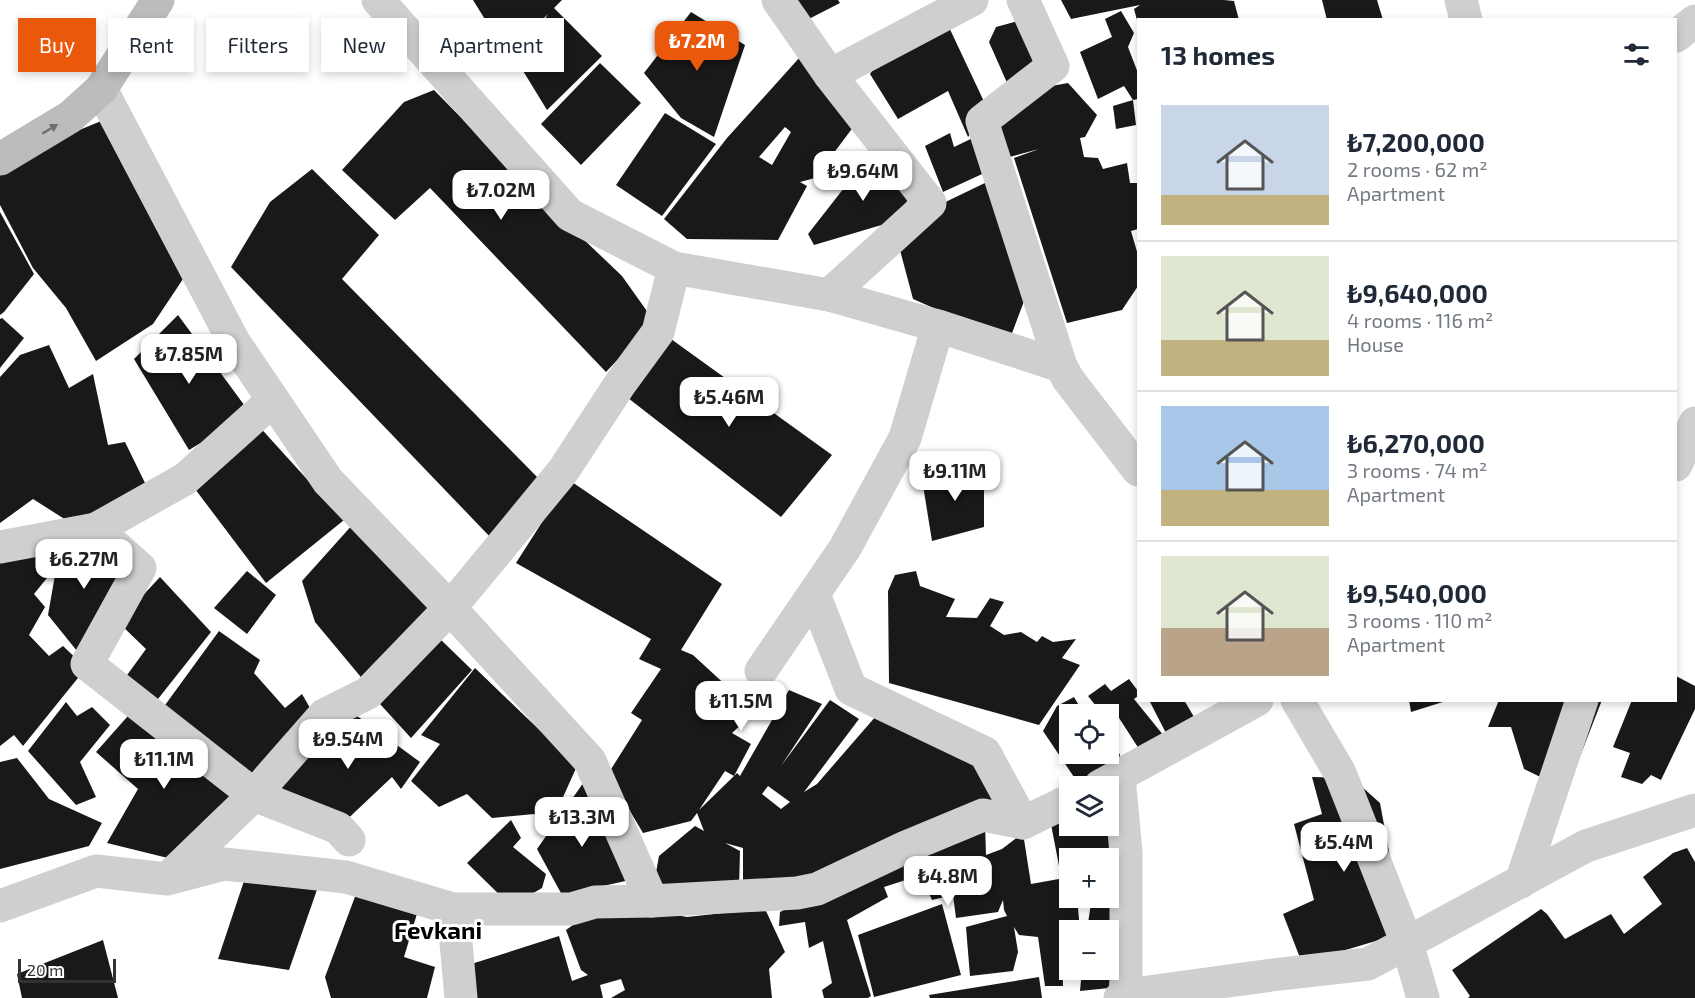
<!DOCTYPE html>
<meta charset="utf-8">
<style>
body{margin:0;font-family:"Exo 2",sans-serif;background:#f6f6f7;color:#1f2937;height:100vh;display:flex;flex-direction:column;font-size:22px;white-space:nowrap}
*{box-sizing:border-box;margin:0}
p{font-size:20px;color:#747a83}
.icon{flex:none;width:33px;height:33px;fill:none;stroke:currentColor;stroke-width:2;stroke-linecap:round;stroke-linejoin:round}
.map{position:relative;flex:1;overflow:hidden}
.sheet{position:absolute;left:1137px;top:18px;width:540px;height:684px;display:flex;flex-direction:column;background:#fff;border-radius:0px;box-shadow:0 3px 9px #0003}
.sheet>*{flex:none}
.top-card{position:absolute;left:18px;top:18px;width:570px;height:54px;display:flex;gap:12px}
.fabs{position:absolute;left:1059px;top:704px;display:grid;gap:12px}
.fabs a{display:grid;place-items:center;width:60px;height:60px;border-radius:0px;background:#fff;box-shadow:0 3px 9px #0003;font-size:30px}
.scale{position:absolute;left:18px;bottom:15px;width:98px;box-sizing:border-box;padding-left:6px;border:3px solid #323232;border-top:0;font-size:16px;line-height:21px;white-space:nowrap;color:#323232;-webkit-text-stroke:4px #fff;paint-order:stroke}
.price{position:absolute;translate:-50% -51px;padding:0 14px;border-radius:12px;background:#fff;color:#222;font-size:20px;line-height:39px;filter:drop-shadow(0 2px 3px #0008)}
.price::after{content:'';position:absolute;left:50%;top:36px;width:18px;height:14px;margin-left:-9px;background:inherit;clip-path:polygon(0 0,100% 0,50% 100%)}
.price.active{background:#ea580c;color:#fff}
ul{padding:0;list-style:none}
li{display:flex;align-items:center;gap:18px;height:150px;padding:0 24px}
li+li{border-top:2px solid #e0e1e3}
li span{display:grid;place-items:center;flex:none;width:168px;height:120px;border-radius:0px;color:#555}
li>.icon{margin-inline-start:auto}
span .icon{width:72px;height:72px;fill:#fffc;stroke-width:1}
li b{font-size:26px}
h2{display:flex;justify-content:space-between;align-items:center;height:72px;padding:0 24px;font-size:26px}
.tag{padding:0 21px;border-radius:0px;background:#fff;box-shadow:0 3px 9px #0003;font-size:21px;line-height:54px}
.tag.active{background:#ea580c;color:#fff}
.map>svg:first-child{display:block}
.building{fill:#191919;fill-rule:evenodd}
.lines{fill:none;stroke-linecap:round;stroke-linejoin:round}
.minor{stroke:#cfcfcf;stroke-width:33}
.tertiary{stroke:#cfcfcf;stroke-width:33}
.secondary{stroke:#bcbcbc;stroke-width:33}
.oneway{fill:#707070}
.labels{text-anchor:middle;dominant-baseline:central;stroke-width:6;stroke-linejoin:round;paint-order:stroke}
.district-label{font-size:24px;font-weight:bold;fill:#000;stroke:#fff}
</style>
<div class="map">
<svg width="1695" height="998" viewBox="0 0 1695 998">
<rect width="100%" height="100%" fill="#fff"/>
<g class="building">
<polygon points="473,0 562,0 554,8 602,56 547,110 517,61 548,14 507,55"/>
<polygon points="788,0 838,0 840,3 799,24"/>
<polygon points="1061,0 1224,0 1234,1 1239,20 1137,20 1134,9 1140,5 1071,19"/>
<polygon points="1322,0 1377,0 1383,20 1327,20"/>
<polygon points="1121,11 1134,33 1128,47 1138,73 1138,99 1133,100 1124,86 1098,99 1080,52 1112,37 1105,19"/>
<polygon points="691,12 745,45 714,137 681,118 644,73"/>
<polygon points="1022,20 1041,61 1008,85 989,42 996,27"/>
<polygon points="947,23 988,110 968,137 948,91 898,119 870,74 882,56"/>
<path d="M 800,57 L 857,122 L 815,178 L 800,182 L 807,186 L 778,240 L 687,239 L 664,219 L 727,138 ZM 785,127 L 791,132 L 772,165 L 759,157 Z"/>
<polygon points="600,63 641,103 581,165 541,124"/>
<polygon points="1068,83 1097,115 1085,137 1080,138 1084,157 1098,158 1103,169 1127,163 1130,183 1138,183 1138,229 1131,231 1138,255 1138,286 1122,310 1067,323 1014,158 1039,149 1006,158 994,118 1024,91"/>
<polygon points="434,90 534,192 622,276 654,321 606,372 430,188 395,220 342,170 404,102"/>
<polygon points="1133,100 1136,125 1116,129 1113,106"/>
<polygon points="665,113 716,144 662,216 616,185"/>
<polygon points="106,119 185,276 153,324 96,361 66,308 33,268 0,205 0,173 60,138"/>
<polygon points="950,133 954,147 981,134 993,169 943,192 925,146"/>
<polygon points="876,147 909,198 895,221 814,245 808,234"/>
<polygon points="312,169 379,235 342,279 543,483 493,540 231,267 270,202"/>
<polygon points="989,181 1026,296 1009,341 913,299 896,235 931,209"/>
<polygon points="0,212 34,274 4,312 0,315"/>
<polygon points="178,315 250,413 189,450 134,359"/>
<polygon points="2,318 24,338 0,368 0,319"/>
<polygon points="671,339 832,455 781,517 628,398"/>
<polygon points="49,345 69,388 93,374 108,445 125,442 147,487 77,527 33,499 0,523 0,377 20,355"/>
<polygon points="256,423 344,520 266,583 192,485"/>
<polygon points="984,464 984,527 932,541 922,479"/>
<path d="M 569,480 L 722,584 L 681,650 L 693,655 L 755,712 L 732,733 L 751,744 L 734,776 L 737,773 L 740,776 L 789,690 L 822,704 L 781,766 L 830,700 L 859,719 L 804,792 L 817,784 L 876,716 L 974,757 L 1000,800 L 865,862 L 743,890 L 743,848 L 725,843 L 740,851 L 739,889 L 653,889 L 659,856 L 695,826 L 704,831 L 697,813 L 691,821 L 643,833 L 608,774 L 642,720 L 631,713 L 661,669 L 639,659 L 651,639 L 516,563 ZM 725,771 L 734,776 L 699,810 ZM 768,786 L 790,802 L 781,809 L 762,794 Z"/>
<polygon points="354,523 439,610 365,682 315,622 302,581"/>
<polygon points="102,540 126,579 77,651 48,615 55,575 80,542"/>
<polygon points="72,547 34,594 45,607 29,635 49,656 63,646 86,668 23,746 14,735 0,746 0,552"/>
<polygon points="247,571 276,595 247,634 214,608"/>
<polygon points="916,571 920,586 955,599 946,617 977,618 990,598 1004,602 990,626 1004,635 1021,632 1037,642 1042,636 1053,642 1076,639 1062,658 1080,665 1039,725 889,683 888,591 895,575"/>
<polygon points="160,577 211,632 154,704 122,682 146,649 118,622"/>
<polygon points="219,631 260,660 254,673 285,708 302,694 314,715 253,787 160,712"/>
<polygon points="437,636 472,670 411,738 380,704"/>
<polygon points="475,668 577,766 551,824 534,814 492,818 467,794 439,807 411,781 440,744 421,735"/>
<polygon points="1676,676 1695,686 1695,709 1661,780 1651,775 1642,784 1621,777 1630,753 1613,747 1632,700 1676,700"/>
<polygon points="1129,679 1138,691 1138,696 1134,699 1164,736 1141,752 1110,704 1100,711 1088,696 1105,684 1111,691"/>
<polygon points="1074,697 1084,714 1070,714 1070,753 1108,753 1108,730 1120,755 1117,769 1083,786 1080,786 1043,731 1057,706"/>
<polygon points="1149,700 1184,700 1197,722 1169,739"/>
<polygon points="1409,700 1446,700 1446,701 1411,712"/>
<polygon points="1499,700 1602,700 1567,790 1524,769 1511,727 1488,727"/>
<polygon points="66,702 77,716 92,707 110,725 80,762 96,797 76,805 28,751"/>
<polygon points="135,708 244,795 176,860 107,843 138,789 96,752"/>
<polygon points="349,710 420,762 401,789 392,777 338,828 280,787"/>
<polygon points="17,758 49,799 102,823 89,846 0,869 0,762"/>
<polygon points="1312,777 1352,778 1380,803 1390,857 1396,935 1302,963 1283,914 1314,900 1294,824 1322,814"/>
<polygon points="586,779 630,880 562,895 537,849"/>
<polygon points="1070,810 1070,825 1108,825 1115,854 1102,858 1070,858 1070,868 1060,871 1050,819"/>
<polygon points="511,820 521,838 513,847 546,874 542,888 511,906 467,863"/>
<polygon points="985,823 986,855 1002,849 1023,833 1031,884 1070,877 1070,897 1077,897 1080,930 1070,930 1070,941 1062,943 1063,986 1045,986 1038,937 1019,935 1014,927 1018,952 1013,971 970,976 966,927 1007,916 1004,910 1003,900 998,912 956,918 953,895 932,900 921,875 884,887 888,897 847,920 871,996 868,998 824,998 822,990 832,983 823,941 809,948 805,922 779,926 780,912 875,863"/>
<polygon points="1687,848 1695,862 1695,998 1468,998 1470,996 1452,970 1541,909 1547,914 1565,939 1611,914 1624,934 1662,904 1643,877 1673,853"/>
<polygon points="246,875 319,884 289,970 218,959"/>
<polygon points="359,886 419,907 404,957 435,967 427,998 331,998 325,977"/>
<polygon points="1119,893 1109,988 1080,991 1082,969 1108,969 1108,930 1087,930 1091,903"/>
<polygon points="605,902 687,917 732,912 766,911 785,952 769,969 772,998 611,998 625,990 621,979 600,985 603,998 475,998 465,966 559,936 572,981 588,975 581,970 566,930"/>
<polygon points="942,904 961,975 874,997 858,935"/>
<polygon points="103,940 118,998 22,998 17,974"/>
<polygon points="1039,977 1042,998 930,998 929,995"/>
</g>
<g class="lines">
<g class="minor">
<polyline points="778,0 830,75 930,203 829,295"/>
<polyline points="1023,0 1053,66 982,121 1061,366"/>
<polyline points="1461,0 1466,20"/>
<polyline points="830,75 972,0"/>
<polyline points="101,89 234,342 328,481 450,608 590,761 652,901"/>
<polyline points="1676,465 1695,423"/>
<polyline points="96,529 185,479 273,400"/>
<polyline points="0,547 96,529 140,568 87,664 254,795 338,828 349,840"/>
<polyline points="814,594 851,689 985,753 1023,823"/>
<polyline points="761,671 845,548 905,438 938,326"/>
<polyline points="1119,776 1126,853 1126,995"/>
<polyline points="1100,786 1257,700"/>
<polyline points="168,878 254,795 324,715 368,693 450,608 498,550 563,471 620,384 658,332 674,268"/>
<polyline points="1521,882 1582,700"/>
<polyline points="0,906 96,871 167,879 224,864 346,877 453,909 571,909 595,902 652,901 797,893 817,889 906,847 983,815 1023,823 1070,800"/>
<polyline points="453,909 461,998"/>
<polyline points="1120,998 1126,995 1272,975 1368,964 1586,846 1695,810"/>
</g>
<g class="tertiary">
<polyline points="378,0 570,215 674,268 829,295 938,326 1061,366 1068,379 1138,470"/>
<polyline points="1676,36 1695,21"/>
<polyline points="1297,700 1340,773 1407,943 1423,998"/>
</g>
<polyline class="secondary" points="0,159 70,117 101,89 158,0"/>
</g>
<defs><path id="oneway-solid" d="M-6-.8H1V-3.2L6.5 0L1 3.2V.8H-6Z" transform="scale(1.5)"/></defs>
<use class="oneway" href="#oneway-solid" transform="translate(50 129) rotate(-31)"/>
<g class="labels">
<g class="district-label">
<text x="438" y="929">Fevkani</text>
</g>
</g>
</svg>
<div class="fabs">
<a><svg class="icon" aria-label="locate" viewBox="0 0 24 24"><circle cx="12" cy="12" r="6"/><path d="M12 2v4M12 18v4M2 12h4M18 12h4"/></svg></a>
<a><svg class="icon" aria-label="layers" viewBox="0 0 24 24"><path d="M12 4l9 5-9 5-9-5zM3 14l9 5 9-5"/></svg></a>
<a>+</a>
<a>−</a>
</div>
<div class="scale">20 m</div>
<b class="price active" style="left:697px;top:72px">₺7.2M</b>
<b class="price" style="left:863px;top:202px">₺9.64M</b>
<b class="price" style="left:501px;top:221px">₺7.02M</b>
<b class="price" style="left:189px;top:385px">₺7.85M</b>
<b class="price" style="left:729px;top:428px">₺5.46M</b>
<b class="price" style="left:955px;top:502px">₺9.11M</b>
<b class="price" style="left:84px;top:590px">₺6.27M</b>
<b class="price" style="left:741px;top:732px">₺11.5M</b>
<b class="price" style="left:348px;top:770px">₺9.54M</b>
<b class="price" style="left:164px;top:790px">₺11.1M</b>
<b class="price" style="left:582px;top:848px">₺13.3M</b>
<b class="price" style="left:1344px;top:873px">₺5.4M</b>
<b class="price" style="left:948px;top:907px">₺4.8M</b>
<div class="top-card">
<a class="tag active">Buy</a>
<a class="tag">Rent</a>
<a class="tag">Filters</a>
<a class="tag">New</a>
<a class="tag">Apartment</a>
</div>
<section class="sheet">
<h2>13 homes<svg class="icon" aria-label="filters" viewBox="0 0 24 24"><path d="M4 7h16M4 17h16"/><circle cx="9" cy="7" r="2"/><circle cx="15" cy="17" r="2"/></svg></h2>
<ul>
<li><span style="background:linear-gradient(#c9d6e8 75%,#c2b280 0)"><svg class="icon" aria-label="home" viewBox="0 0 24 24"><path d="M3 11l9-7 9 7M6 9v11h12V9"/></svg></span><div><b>₺7,200,000</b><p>2 rooms · 62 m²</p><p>Apartment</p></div></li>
<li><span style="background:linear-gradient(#dfe7d0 70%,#c2b280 0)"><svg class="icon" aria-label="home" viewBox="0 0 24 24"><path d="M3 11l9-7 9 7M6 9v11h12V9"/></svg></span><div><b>₺9,640,000</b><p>4 rooms · 116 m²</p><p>House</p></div></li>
<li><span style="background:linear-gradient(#a9c7e8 70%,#c2b280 0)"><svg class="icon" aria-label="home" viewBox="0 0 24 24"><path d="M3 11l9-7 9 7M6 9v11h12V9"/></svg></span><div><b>₺6,270,000</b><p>3 rooms · 74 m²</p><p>Apartment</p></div></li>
<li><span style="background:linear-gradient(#dfe7d0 60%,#b9a48a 0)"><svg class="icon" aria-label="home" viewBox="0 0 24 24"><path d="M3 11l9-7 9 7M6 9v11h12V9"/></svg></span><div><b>₺9,540,000</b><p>3 rooms · 110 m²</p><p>Apartment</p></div></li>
</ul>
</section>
</div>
